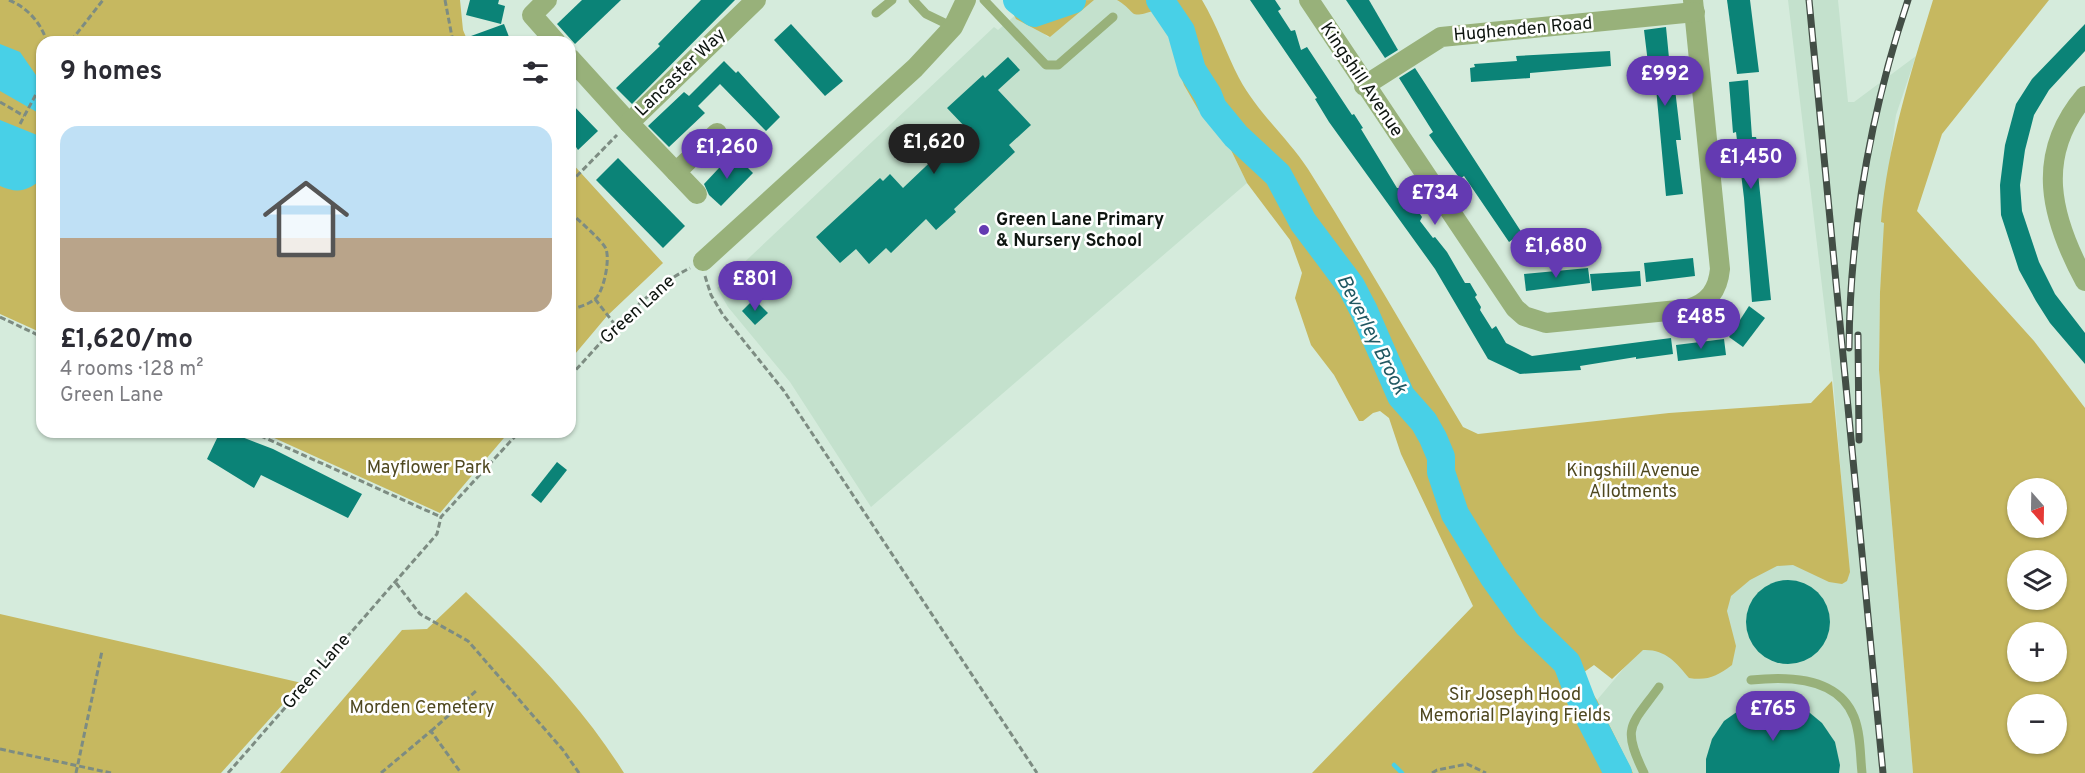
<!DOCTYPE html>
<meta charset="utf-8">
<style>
body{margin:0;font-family:Overpass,sans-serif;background:#f7f7f7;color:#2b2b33;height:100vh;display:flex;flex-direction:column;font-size:22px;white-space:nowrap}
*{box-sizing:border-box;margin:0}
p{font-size:20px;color:#7c7c81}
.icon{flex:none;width:33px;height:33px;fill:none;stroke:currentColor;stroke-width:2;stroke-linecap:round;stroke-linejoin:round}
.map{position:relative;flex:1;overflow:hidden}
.details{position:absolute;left:36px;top:36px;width:540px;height:402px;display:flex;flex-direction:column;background:#fff;border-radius:18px;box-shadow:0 2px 4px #0004}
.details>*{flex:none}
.needle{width:39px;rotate:160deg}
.tools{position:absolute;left:2007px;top:478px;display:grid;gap:12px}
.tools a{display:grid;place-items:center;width:60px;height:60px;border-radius:50%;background:#fff;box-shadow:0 2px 4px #0004;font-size:30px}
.price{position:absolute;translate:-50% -51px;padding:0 14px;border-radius:21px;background:#643ab2;color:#fff;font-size:20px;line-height:39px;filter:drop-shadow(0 2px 3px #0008)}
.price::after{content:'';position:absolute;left:50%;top:36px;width:18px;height:14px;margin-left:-9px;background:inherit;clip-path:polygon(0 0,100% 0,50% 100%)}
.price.current{background:#222;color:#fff}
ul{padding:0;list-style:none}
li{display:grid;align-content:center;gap:12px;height:318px;padding:0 24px}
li+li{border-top:2px solid #e1e1e2}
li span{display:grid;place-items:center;height:186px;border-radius:18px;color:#555}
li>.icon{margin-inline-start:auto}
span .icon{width:108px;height:108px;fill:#fffc;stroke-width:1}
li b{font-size:26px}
h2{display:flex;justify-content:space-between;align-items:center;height:72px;padding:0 24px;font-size:26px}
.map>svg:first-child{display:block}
.built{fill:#c4e1cd}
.green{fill:#c6b860;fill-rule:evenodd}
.water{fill:#48d0e7}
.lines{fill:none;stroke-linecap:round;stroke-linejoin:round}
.stream{stroke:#48d0e7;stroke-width:4.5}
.river{stroke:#48d0e7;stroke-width:28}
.building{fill:#0b8377}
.path{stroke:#7d8c82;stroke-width:3;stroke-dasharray:6 3;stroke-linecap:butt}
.lane{stroke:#98b17a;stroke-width:9}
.street{stroke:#98b17a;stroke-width:20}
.rail-casing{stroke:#434e46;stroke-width:7}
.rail{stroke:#fff;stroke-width:4.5;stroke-dasharray:14;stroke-linecap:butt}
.poi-dot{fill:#643ab2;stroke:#fff;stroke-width:2}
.labels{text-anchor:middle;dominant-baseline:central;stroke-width:5;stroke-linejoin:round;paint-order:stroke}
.street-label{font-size:18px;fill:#0e1510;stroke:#fff}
.poi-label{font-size:18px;font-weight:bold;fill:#0e1510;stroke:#fff;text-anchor:start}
.park-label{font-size:18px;fill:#4f4820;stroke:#fff}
.water-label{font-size:20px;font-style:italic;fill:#205862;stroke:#fff}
</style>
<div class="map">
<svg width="2085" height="773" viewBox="0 0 2085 773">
<rect width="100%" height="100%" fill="#d5ebdc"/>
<g class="built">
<polygon points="1093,0 1130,0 1158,10 1185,56 1247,183 871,507 790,382 728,307 717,288 994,27 998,30 1018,13 1048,37"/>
<polygon points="1788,0 1838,0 1848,102 1854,102 1916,56 1896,115 1888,176 1880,292 1879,370 1913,773 1633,773 1597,700 1646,642 1844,512 1833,379"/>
</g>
<g class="green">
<polygon points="0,0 460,0 463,30 468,42 42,42 42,333 0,314"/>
<polygon points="1094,0 1050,37 1016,19 1007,1"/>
<path d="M 1117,0 L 1202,0 C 1217,25 1226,53 1239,78 C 1257,112 1287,137 1308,169 C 1362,254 1411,341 1463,427 L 1478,434 L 1669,413 L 1811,403 L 1832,381 L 1850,572 L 1847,581 L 1842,584 L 1829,582 L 1793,565 L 1777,566 L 1750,580 L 1731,596 L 1727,611 L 1736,646 L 1732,665 C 1717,676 1708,681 1689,678 C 1676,662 1665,649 1643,650 L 1612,679 L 1594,665 L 1580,675 L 1597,700 L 1633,773 L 1312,773 L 1473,606 L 1401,454 L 1389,418 L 1380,411 L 1373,413 L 1363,421 L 1359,421 L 1334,375 L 1311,345 L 1295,298 L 1302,273 L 1290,240 L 1247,183 L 1211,109 L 1203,112 L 1199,111 L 1184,85 L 1179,71 L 1186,57 L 1160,12 L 1156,10 C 1126,20 1138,12 1117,0 Z"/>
<path d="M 1933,0 L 2049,0 L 1942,134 L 1917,211 L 2034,341 L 2085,408 L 2085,773 L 1913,773 L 1879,370 L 1880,292 L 1884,223 L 1881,222 C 1887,147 1911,72 1933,0 ZM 2018,489 L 2056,489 L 2056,528 L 2018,528 ZM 2018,561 L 2056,561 L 2056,600 L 2018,600 ZM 2018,633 L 2056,633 L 2056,672 L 2018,672 ZM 2018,705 L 2056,705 L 2056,744 L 2018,744 Z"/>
<polygon points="570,161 663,263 607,316 570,360"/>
<polygon points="261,432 509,432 440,513"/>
<path d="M 466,592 C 525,648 581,704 624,773 L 280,773 L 402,630 L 427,629 Z"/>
<polygon points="0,614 302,683 221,773 0,773"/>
</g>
<g class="water">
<polygon points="0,44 20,52 38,78 42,79 42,115 0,91"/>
<path d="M 0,120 L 42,137 L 42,179 C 27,191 18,194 0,186 Z"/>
</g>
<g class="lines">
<polyline class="stream" points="1394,765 1402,773"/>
<g class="river">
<polyline points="1017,0 1034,13 1072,0"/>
<polyline points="1160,0 1181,31 1192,70 1208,95 1213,108 1236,136 1278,175 1303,222 1351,286 1364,311 1401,396 1424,422 1433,438 1441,457 1441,472 1455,514 1493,576 1528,625 1567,663 1583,705 1618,773"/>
</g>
</g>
<g class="building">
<polygon points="470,0 499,0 498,4 505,6 501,24 466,15"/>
<polygon points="582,0 621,0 575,44 557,24"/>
<polygon points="701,0 735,0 632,104 616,88 660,46 658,44"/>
<polygon points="1250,0 1275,0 1281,9 1278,11 1291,31 1295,30 1301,50 1307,47 1352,115 1354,114 1363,128 1361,129 1397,188 1401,188 1414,205 1422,217 1420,221 1433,238 1435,237 1447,252 1465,283 1470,283 1477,295 1475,297 1481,307 1480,310 1492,329 1496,326 1506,343 1532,356 1671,338 1673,354 1636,359 1636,357 1580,366 1581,370 1520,374 1488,359 1435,269 1329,122 1315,99 1317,98"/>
<polygon points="1346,0 1369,0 1398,50 1385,58"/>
<polygon points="1727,0 1750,0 1759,72 1737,74"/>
<polygon points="504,24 511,42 460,42 460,40"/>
<polygon points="791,24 843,81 825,96 774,40"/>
<polygon points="2085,24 2085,51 2049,90 2034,115 2025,150 2020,185 2022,211 2039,262 2055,294 2085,333 2085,364 2050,323 2036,301 2019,270 2001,215 2000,185 2005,145 2016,104 2032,79"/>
<polygon points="1666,27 1672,89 1675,89 1681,140 1676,140 1683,194 1666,196 1656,88 1651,88 1644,30"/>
<polygon points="1610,51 1611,66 1530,73 1530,78 1471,82 1470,68 1475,67 1474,64 1517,61 1516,56"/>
<polygon points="1008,57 1020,70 998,90 1031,125 1009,145 1015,152 954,209 956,212 936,230 926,219 891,253 886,248 869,264 856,249 840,263 816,237 880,178 883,181 890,174 903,188 966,128 947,108 983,75 985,78"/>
<polygon points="724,61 736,73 738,71 780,117 766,131 720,84 698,106 705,113 669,147 648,126 684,92 689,96"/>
<polygon points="1415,68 1522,233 1509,242 1464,176 1460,179 1429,135 1433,132 1399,78"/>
<polygon points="1748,80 1752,137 1756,137 1759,149 1760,172 1758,173 1771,300 1752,302 1744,198 1736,132 1733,133 1729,82"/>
<polygon points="570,102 598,131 578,150 576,147 570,152"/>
<polygon points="733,153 753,173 721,206 709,195 704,184"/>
<polygon points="618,158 685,226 663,248 596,180"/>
<polygon points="1693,258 1695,276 1646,282 1644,263"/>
<polygon points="1588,268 1590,283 1526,291 1524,274"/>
<polygon points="1640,271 1641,286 1592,291 1590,274"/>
<polygon points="754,299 768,313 755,325 742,311"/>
<polygon points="1749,306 1765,318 1743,347 1729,337"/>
<polygon points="1724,339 1726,355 1678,361 1676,345"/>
<polygon points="220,432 229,432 273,449 362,494 348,518 261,475 254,488 207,459"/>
<polygon points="557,462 567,470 541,503 531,495"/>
<circle cx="1788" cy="622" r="42"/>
<polygon points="1782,701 1804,708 1822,723 1835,742 1840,765 1839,773 1706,773 1706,759 1712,739 1724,721 1741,709 1761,702"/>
</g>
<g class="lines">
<g class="path">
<path d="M 9,0 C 28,8 41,23 47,42"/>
<polyline points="445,0 453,42"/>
<polyline points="71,41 103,0"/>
<polyline points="71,41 88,39 92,42"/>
<polyline points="0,102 24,116"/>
<polyline points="20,124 42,83"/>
<polyline points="570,183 617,135"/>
<path d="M 570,212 C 578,220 603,241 606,249 C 610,260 604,290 596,298 C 589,305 578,307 570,310"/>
<polyline points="705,276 711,295 723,315 784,391 1037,773"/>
<polyline points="595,299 616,326"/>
<polyline points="0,317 42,337"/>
<path d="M 570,376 C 606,338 642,292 690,268"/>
<polyline points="252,432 441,517"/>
<polyline points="396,583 420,614 468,641 563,750 579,773"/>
<polyline points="431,731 476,691"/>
<polyline points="0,749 111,773"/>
<polyline points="76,773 102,651"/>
<polyline points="228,773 437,534 441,517 519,432"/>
<polyline points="381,773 431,731 461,773"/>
<polyline points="1432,773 1437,770 1467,764 1486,773"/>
</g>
<g class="lane">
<polyline points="913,0 926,14 953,27"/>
<polyline points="984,0 1046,65 1058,65 1113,17"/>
<polyline points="876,13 892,0"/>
<path d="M 1751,680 C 1787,676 1838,676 1854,717 C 1861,735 1860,755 1862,773"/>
<path d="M 1644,773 C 1621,726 1631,726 1659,687"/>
</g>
<g class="street">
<polyline points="547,0 532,15 556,42"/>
<path d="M 1309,0 L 1515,308 L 1524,316 L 1546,323 L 1688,309 C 1709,303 1718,290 1720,269 L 1693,0"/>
<polyline points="570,58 629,123"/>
<polyline points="1364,86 1441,37 1695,12"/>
<path d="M 2085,96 C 2034,156 2051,218 2085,281"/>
<polyline points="717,133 676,172 629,123 756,0"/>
<polyline points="676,172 697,194"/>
<polyline points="703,261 915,68 953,27 966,0"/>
</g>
<g class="rail-casing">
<g id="rail">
<polyline points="1809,0 1883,773"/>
<polyline points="1858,335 1859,440"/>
<path d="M 1849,348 C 1850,231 1871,111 1908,0"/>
</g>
</g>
<use href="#rail" class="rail"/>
</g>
<circle class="poi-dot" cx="984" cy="230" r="6"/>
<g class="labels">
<g class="street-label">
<text transform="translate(1523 30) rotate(-5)">Hughenden Road</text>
<text transform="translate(681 73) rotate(-44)">Lancaster Way</text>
<text transform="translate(1361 80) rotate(56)">Kingshill Avenue</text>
<text transform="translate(638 310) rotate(-42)">Green Lane</text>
<text transform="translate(317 672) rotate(-49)">Green Lane</text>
</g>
<g class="poi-label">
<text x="996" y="220">Green Lane Primary<tspan x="996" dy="21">&amp; Nursery School</tspan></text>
</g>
<g class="park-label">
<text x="429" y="468">Mayflower Park</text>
<text x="1633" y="471">Kingshill Avenue<tspan x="1633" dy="21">Allotments</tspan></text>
<text x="1515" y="695">Sir Joseph Hood<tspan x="1515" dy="21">Memorial Playing Fields</tspan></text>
<text x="422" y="708">Morden Cemetery</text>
</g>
<g class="water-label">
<text transform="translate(1371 335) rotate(63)">Beverley Brook</text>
</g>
</g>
</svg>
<div class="tools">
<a><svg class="needle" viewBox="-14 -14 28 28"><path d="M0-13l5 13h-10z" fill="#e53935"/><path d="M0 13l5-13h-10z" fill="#7c7c81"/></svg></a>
<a><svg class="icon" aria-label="layers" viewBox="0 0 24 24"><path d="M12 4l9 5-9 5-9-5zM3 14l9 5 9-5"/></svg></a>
<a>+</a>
<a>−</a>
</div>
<b class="price" style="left:1665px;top:107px">£992</b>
<b class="price current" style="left:934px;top:175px">£1,620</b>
<b class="price" style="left:727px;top:180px">£1,260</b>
<b class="price" style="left:1751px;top:190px">£1,450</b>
<b class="price" style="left:1435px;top:226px">£734</b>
<b class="price" style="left:1556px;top:279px">£1,680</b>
<b class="price" style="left:755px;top:312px">£801</b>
<b class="price" style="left:1701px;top:350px">£485</b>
<b class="price" style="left:1773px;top:742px">£765</b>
<section class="details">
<h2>9 homes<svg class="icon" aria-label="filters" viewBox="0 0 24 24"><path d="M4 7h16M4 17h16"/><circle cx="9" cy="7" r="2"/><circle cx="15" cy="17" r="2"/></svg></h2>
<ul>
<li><span style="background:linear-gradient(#bfe0f5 60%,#b9a48a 0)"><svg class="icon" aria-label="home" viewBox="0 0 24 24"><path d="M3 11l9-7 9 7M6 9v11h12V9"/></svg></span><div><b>£1,620/mo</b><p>4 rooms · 128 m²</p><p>Green Lane</p></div></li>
</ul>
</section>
</div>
